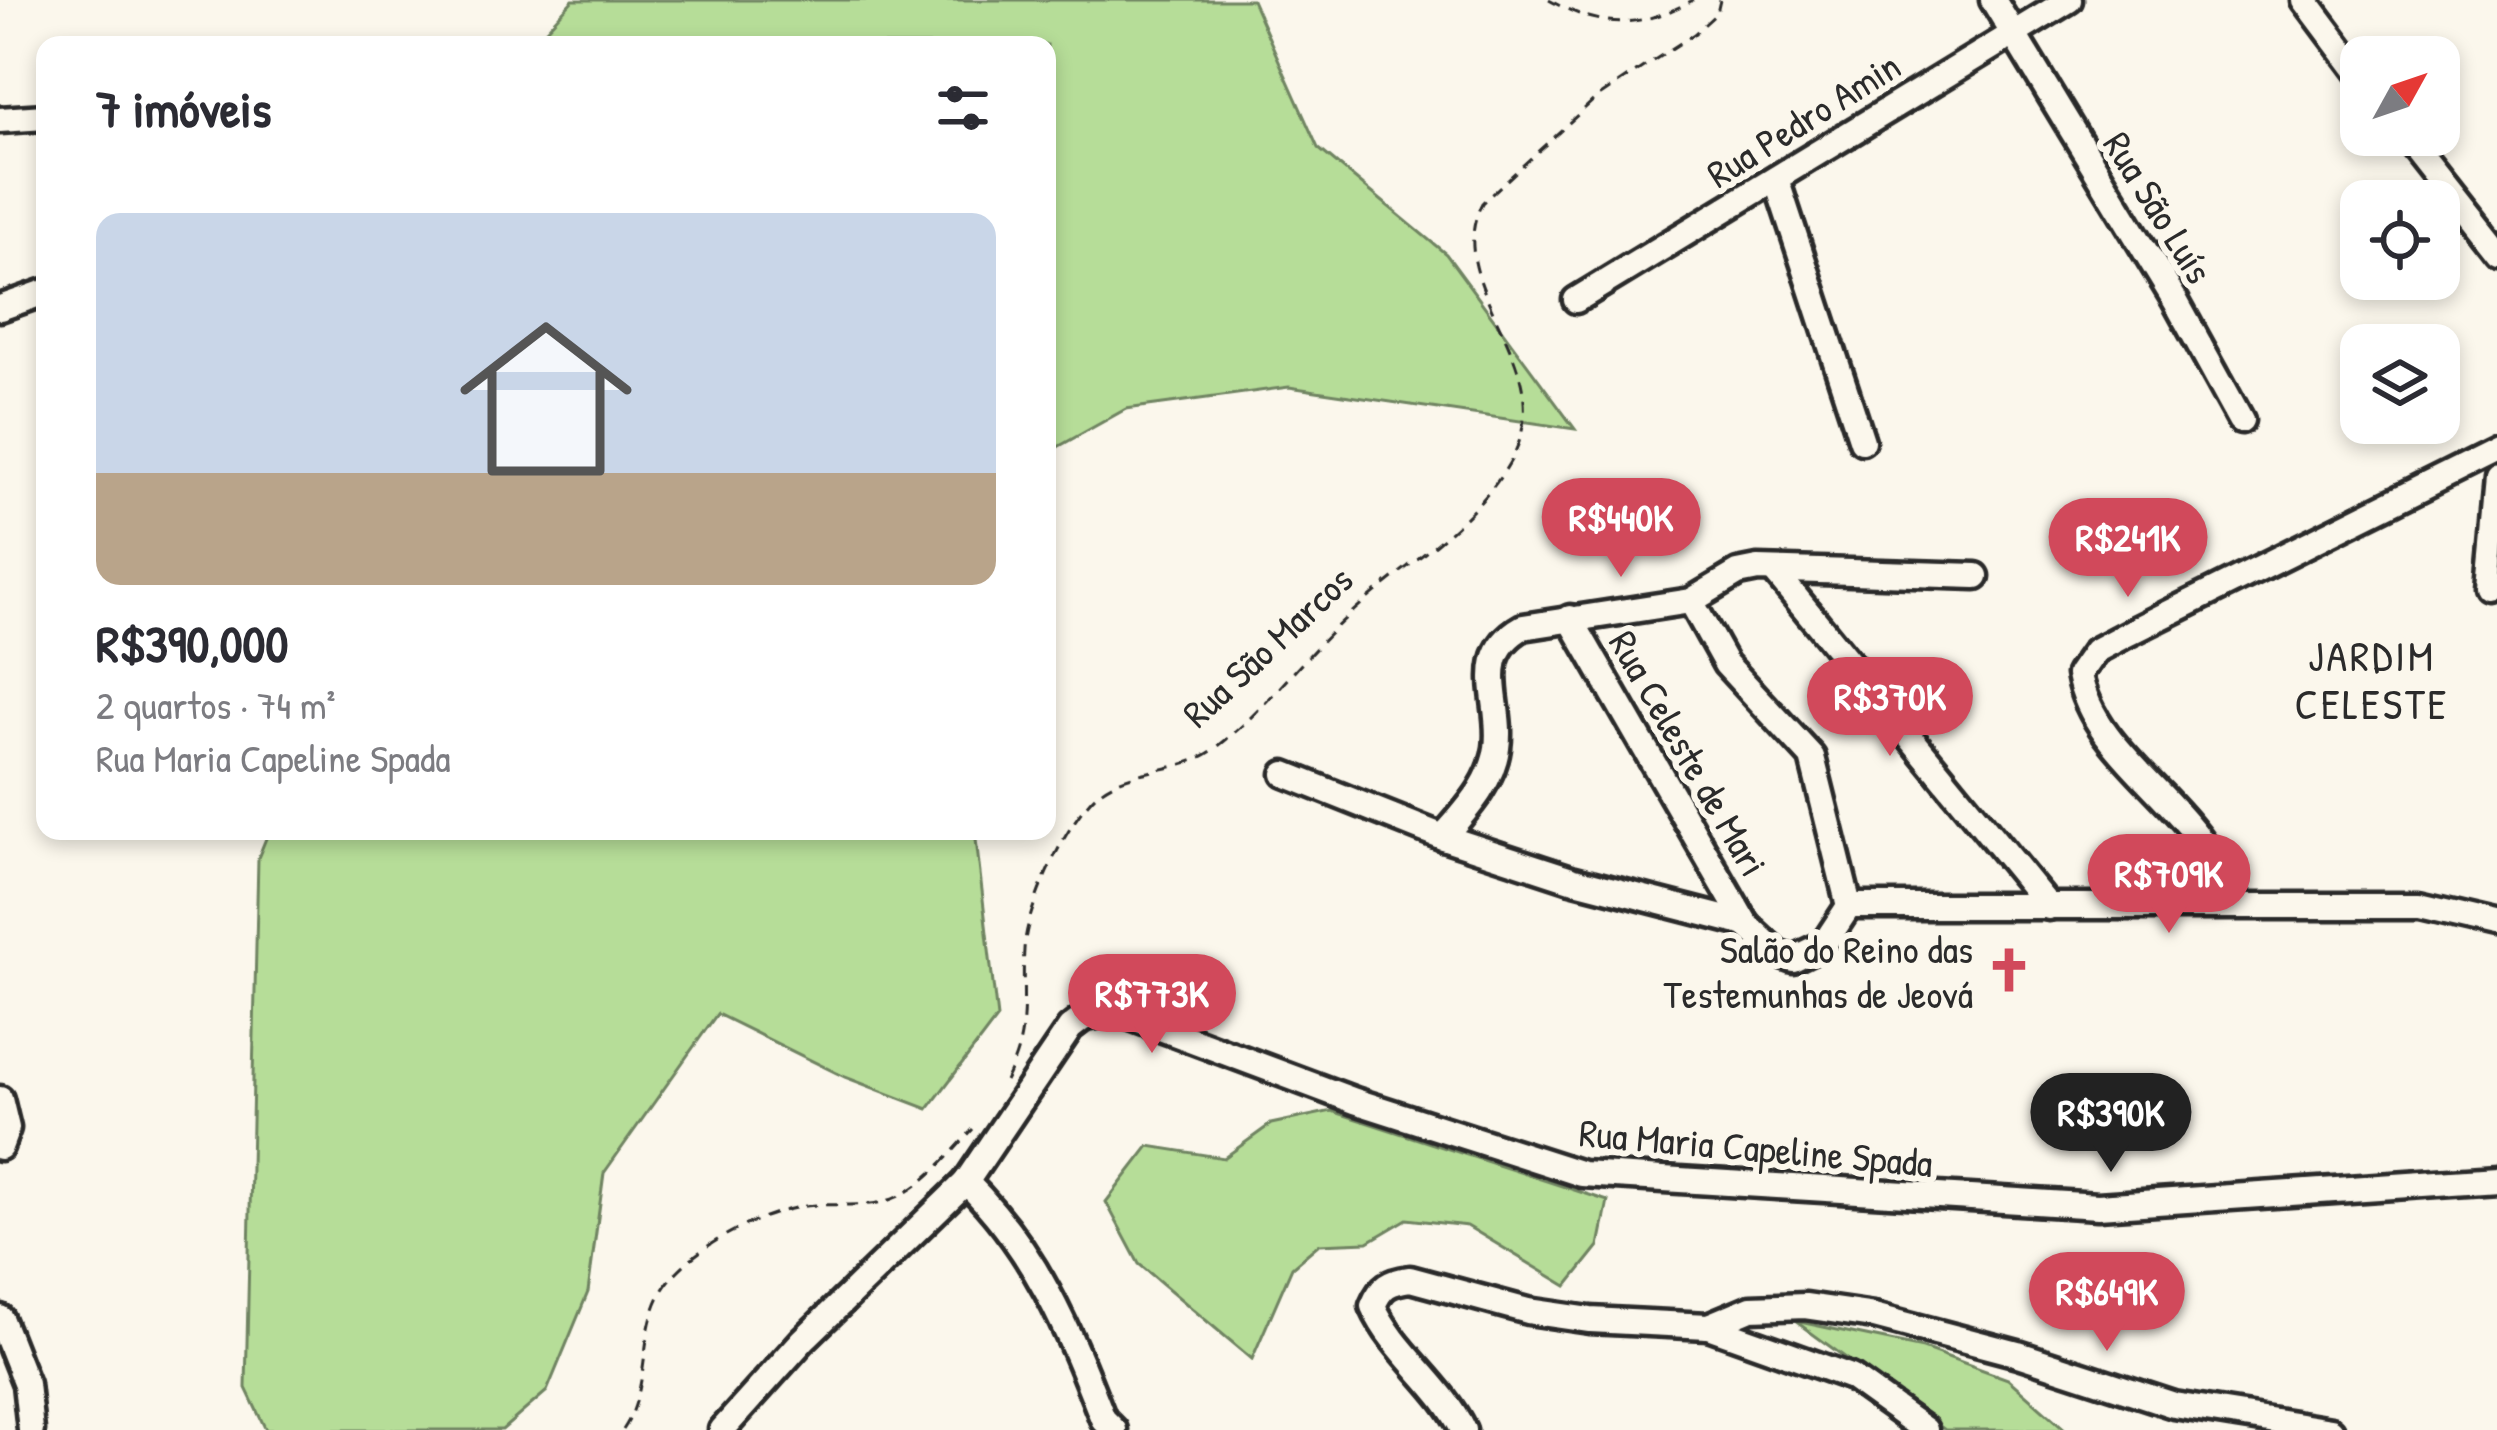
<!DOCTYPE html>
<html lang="pt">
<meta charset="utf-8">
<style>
body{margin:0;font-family:"Patrick Hand",sans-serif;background:#f7f7f7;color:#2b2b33;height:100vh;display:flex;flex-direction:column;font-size:45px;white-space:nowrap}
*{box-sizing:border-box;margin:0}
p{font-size:39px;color:#7c7c81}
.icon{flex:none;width:66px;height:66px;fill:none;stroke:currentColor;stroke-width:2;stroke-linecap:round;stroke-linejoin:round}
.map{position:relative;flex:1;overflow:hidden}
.side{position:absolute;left:36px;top:36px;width:1020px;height:804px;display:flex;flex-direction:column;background:#fff;border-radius:24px;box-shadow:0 6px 18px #0003}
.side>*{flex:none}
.needle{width:78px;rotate:50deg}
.buttons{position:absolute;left:2340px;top:36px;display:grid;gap:24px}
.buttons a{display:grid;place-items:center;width:120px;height:120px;border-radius:24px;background:#fff;box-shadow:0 6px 18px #0003;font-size:60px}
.price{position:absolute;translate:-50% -102px;padding:0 27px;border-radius:42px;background:#d1495b;color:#fff;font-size:39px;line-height:78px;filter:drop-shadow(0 3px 6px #0008)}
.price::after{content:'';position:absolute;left:50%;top:72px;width:36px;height:27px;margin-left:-18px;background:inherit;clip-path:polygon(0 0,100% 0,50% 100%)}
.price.selected{background:#222;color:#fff}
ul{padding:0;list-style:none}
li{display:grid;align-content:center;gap:24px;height:636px;padding:0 60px}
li+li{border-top:3px solid #e1e1e2}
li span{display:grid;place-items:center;height:372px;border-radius:24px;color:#555}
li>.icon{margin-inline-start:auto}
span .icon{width:216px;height:216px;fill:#fffc;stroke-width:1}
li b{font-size:51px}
h2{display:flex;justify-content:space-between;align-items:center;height:144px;padding:0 60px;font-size:51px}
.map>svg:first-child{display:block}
.green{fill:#b6dd98;stroke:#708462;stroke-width:3}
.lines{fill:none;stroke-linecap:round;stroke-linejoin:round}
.minor-casing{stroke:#2b2b2b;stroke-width:33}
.path{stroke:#2b2b2b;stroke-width:3;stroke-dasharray:12 9;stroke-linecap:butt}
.minor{stroke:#fbf7ec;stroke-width:24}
.labels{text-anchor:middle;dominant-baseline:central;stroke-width:12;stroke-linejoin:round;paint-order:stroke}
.street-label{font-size:39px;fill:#2b2b2b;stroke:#fbf7ec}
.poi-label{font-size:39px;fill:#2b2b2b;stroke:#fbf7ec;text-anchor:end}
.neighbourhood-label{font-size:42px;letter-spacing:3px;fill:#2b2b2b;stroke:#fbf7ec}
</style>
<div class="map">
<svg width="2497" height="1430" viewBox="0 0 2497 1430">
<rect width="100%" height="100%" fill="#fbf7ec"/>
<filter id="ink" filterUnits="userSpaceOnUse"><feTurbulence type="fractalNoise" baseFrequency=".00833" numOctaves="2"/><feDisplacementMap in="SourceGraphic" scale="24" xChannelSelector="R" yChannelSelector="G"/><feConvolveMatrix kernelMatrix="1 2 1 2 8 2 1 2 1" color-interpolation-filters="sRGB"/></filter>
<g filter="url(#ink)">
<g class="green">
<polygon points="573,0 1252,0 1318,148 1446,254 1575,429 1289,387 1126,409 1047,453 1047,45 558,45 546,29"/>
<polygon points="269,831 975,831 997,1018 928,1109 845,1077 717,1014 604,1173 588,1292 547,1391 502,1430 266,1430 246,1388 258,858"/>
<polygon points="1332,1111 1608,1201 1599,1246 1567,1286 1467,1226 1407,1219 1368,1242 1319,1244 1292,1267 1252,1359 1139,1264 1106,1202 1149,1146 1224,1158 1271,1124"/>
<polygon points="1795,1321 1923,1348 2008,1379 2066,1430 1945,1430"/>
</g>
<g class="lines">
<g class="minor-casing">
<g id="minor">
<polyline points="1993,0 2175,300 2241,420"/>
<polyline points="2305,0 2361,75"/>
<polyline points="0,120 45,117"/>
<polyline points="2405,135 2497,252"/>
<polyline points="1776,179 1862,441"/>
<polyline points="1576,300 2069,0"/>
<polyline points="0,308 45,292"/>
<polyline points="1776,573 2049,907"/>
<polyline points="2487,586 2497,481"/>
<polyline points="1691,601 1726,664 1812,757 1849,906"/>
<polyline points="1570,618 1746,924"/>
<polyline points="1285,774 1443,837 1571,879 1746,924 1777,953 1793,959 1824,944 1849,906"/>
<path d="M 1443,837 C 1465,811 1492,784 1497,748 C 1504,702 1471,656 1523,627 L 1691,601 L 1738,573 L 1758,569 L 1976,576"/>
<path d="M 2228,905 C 2217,813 2095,765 2079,674 L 2095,651 L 2129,633 L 2497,450"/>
<polyline points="1849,906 2419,906 2497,924"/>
<polyline points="0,1099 7,1128 0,1147"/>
<path d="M 966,1182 C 1036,1251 1068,1329 1103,1419 L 1114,1430"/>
<polyline points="0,1318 26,1384 31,1430"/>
<polyline points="1708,1326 1851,1377 1925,1430"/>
<polyline points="722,1430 803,1340 966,1182 1070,1028 1083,1018 1115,1011 1355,1101 1582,1174 2098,1206 2497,1179"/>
<path d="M 1463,1430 C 1440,1383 1394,1353 1373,1306 C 1381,1286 1389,1282 1410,1279 L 1528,1311 L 1590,1320 L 1708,1326 L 1751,1308 L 1805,1306 L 1874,1316 L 2018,1354 L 2174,1405 L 2331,1430"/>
</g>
</g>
<g class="path">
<path d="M 1549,0 C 1601,29 1640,29 1693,0"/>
<path d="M 1005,1081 C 1031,1030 1021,1004 1024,950 C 1026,908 1065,824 1096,795 C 1127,766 1178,775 1213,750 C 1264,712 1302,658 1348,616 C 1403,565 1474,526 1511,460 C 1564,364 1439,288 1482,203 L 1596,98 L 1694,34 L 1717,13 L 1720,0"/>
<path d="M 623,1430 C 653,1386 636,1321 669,1281 C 698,1244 760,1213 806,1206 C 836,1202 869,1210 897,1197 C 927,1183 951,1153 973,1129"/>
</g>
<use href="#minor" class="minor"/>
</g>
</g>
<defs>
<g id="church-bare" transform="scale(3.6)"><path d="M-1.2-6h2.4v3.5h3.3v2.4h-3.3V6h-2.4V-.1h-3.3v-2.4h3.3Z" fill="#d1495b" stroke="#fbf7ec" stroke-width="2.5" paint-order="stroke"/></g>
</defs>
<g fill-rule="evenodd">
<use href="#church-bare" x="2009" y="970"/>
</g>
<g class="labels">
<g class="street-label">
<text transform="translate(1803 119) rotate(-32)">Rua Pedro Amin</text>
<text transform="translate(2159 207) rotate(58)">Rua São Luís</text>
<text transform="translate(1267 646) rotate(-43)">Rua São Marcos</text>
<text transform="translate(1689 753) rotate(60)">Rua Celeste de Mari</text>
<text transform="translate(1756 1147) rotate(5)">Rua Maria Capeline Spada</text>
</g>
<g class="poi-label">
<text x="1973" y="948">Salão do Reino das<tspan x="1973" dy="45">Testemunhas de Jeová</tspan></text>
</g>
<g class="neighbourhood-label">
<text x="2372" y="655">JARDIM<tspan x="2372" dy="48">CELESTE</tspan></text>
</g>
</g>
</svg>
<div class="buttons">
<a><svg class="needle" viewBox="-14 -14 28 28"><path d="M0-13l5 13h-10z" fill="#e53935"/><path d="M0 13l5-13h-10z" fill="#7c7c81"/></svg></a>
<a><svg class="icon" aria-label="locate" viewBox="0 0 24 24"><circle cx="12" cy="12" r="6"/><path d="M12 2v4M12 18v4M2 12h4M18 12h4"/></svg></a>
<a><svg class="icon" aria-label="layers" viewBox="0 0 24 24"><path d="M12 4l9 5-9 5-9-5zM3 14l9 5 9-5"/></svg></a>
</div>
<b class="price" style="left:1621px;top:580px">R$440K</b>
<b class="price" style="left:2128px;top:600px">R$241K</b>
<b class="price" style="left:1890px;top:759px">R$370K</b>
<b class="price" style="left:2169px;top:936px">R$709K</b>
<b class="price" style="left:1152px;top:1056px">R$773K</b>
<b class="price selected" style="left:2111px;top:1175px">R$390K</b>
<b class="price" style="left:2107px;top:1354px">R$649K</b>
<section class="side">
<h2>7 imóveis<svg class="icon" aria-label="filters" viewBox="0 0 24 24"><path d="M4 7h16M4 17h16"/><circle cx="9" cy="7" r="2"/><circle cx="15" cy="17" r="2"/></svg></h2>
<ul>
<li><span style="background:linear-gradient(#c9d6e8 70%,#b9a48a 0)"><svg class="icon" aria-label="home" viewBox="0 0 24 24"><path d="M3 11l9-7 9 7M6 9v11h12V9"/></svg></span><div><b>R$390,000</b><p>2 quartos · 74 m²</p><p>Rua Maria Capeline Spada</p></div></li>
</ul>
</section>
</div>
